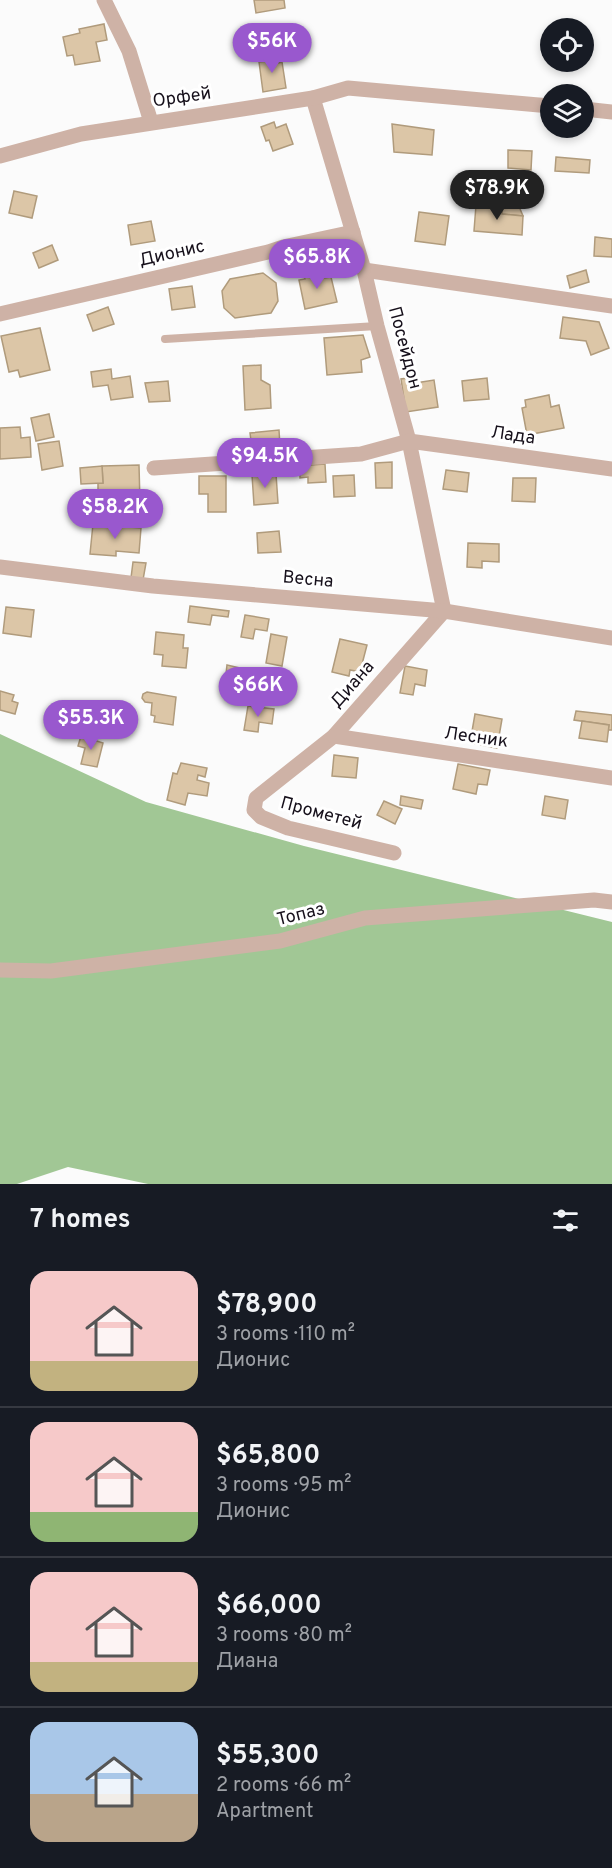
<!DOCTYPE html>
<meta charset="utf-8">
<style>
body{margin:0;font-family:Overpass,sans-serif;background:#20242c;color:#f1f3f6;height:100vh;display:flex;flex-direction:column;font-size:22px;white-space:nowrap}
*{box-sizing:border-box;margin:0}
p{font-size:20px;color:#9ea1a6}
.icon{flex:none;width:33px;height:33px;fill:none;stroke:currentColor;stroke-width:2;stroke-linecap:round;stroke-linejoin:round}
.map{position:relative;height:1184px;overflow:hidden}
.details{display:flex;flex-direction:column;background:#171b24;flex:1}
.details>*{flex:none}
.controls{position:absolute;left:540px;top:18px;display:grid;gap:12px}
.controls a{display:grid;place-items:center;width:54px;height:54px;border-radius:50%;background:#171b24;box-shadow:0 3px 9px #0003;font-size:30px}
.price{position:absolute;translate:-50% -51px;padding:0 14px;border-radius:21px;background:#9958ce;color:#fff;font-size:20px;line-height:39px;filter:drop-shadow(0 2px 3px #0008)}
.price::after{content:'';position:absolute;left:50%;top:36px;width:18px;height:14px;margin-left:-9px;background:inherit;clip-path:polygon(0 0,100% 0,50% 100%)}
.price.active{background:#222;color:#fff}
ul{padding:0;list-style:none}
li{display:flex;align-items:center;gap:18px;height:150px;padding:0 30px}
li+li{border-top:2px solid #363941}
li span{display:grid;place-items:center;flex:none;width:168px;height:120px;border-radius:18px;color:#555}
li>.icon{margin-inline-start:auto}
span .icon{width:72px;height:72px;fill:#fffc;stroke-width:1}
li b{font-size:26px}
h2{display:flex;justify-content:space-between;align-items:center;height:72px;padding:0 30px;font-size:26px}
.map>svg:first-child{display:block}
.forest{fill:#a1c795}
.building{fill:#dcc6a7;stroke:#b09b7c;stroke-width:1.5}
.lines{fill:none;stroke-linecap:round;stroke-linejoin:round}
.service{stroke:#ceb2a6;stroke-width:8}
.minor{stroke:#ceb2a6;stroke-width:15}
.labels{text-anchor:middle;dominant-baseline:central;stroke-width:6;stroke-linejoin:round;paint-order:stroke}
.street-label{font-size:18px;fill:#16101b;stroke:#fff}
</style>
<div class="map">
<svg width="612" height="1184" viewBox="0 0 612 1184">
<rect width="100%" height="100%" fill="#fbfbfb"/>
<polygon class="forest" points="0,734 146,802 304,846 612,922 612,1184 148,1184 68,1167 17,1184 0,1184"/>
<g class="building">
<polygon points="254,0 284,0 285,8 256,13"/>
<polygon points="104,24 107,40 96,42 100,61 75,65 73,55 67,56 63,37 80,33 79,29"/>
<polygon points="277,54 279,63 282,62 286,88 263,92 259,62 266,61 265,56"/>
<polygon points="274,122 276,128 286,124 293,144 273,151 269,140 266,141 261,127"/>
<polygon points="392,124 434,130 432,155 394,152"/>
<polygon points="508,150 532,151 531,170 508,168"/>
<polygon points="556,157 590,160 589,173 555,171"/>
<polygon points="506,176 523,216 502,214 502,207 492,183"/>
<polygon points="14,191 37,196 32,218 9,213"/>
<polygon points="476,205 502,207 502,214 523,216 522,235 474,231"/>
<polygon points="419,212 449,216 445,245 415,241"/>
<polygon points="151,221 155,241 131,245 128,225"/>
<polygon points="595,237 612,239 612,257 594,256"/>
<polygon points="52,245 58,260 39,268 33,253"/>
<polygon points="324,270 325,278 331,277 337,302 305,309 299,280 305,279 303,274"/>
<polygon points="586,270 589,282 570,288 567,276"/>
<polygon points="263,273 276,283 278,301 271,313 235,318 224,308 222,291 230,279"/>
<polygon points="192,286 195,307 172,310 169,289"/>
<polygon points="108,307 114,324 93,331 87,315"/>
<polygon points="563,317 599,322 609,348 591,355 586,341 560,338"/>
<polygon points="40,328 50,370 20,377 18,370 9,372 1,336"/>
<polygon points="363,335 370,357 361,360 362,372 327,375 324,338"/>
<polygon points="261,365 261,380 270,385 271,408 245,410 243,366"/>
<polygon points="111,369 112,379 130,376 133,397 111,400 108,385 93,387 91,372"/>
<polygon points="415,377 415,383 434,380 438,407 406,412 401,379"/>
<polygon points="487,378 489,399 464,401 462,381"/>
<polygon points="168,381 170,401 149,402 145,383"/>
<polygon points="549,395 551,407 559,405 564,428 527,435 522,408 526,407 525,400"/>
<polygon points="49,414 54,437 36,441 31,418"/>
<polygon points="20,427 21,438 30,437 31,457 0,459 0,428"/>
<polygon points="279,430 280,446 252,448 250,433"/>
<polygon points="59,441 63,466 42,470 38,444"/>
<polygon points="392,462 392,488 376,488 375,463"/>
<polygon points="325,464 326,482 308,483 308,477 300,478 300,466"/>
<polygon points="139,465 140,503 98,504 98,483 103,483 102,466"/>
<polygon points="102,466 103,483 81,484 80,468"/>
<polygon points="446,470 469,473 467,492 443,489"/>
<polygon points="276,474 278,503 254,505 252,475"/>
<polygon points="354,475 355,496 334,497 333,476"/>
<polygon points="199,476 226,476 226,512 208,512 208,494 199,494"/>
<polygon points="513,478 536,478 535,502 512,501"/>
<polygon points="93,524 141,528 139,553 116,551 116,556 90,554"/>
<polygon points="279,531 281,552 258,553 257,533"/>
<polygon points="468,543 499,544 499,562 482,561 482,568 467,567"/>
<polygon points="133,562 146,563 143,580 131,578"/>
<polygon points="190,606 229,611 228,617 212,615 210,625 188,622"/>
<polygon points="6,607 34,610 31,637 3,633"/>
<polygon points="245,615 269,619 267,631 255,629 253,639 241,637"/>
<polygon points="156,632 184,635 183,648 188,648 186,668 162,666 163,655 154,654"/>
<polygon points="271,634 287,637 282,666 266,663"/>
<polygon points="340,639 367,645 360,672 350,670 349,676 332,672"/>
<polygon points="227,665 249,670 246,695 224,692"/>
<polygon points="405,666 427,670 425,686 415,684 413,695 400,693"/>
<polygon points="0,691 14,695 12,701 18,703 15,714 0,710"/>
<polygon points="147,692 176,697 173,725 154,722 155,716 151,715 152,703 145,702 142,698 143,694"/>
<polygon points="248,706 274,709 272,724 259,722 258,732 244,730"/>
<polygon points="576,711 612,715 612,730 608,730 609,725 574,720"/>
<polygon points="475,714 502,719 497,748 470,743"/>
<polygon points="582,721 609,725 607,742 579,738"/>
<polygon points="81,736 103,743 97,767 81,764 85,748 78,746"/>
<polygon points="334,755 358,758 356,778 332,776"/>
<polygon points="181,763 207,768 205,777 198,775 197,780 209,783 207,796 188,793 185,805 167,800 173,773 177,774"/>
<polygon points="458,764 490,770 487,785 478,784 476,794 453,789"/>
<polygon points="401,796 423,800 421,809 400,805"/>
<polygon points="545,796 568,800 565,819 542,815"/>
<polygon points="384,801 402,809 395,824 377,815"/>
</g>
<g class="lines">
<polyline class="service" points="165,339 377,326"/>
<g class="minor">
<polyline points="104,0 129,51 151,122"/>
<polyline points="313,98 364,270 377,326 409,441 444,611 334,736 256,798 254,810 261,817 288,828 394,853"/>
<polyline points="584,109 612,112"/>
<polyline points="0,156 81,134 313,98 348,88 550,106"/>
<polyline points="364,270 612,306"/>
<polyline points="0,314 268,252 283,247 353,232"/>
<polyline points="154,468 361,454 409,441 612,469"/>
<polyline points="0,567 153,586 444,611 612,638"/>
<polyline points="334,736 612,778"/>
<polyline points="0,970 51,971 280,941 365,918 594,900 612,902"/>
</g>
</g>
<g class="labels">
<g class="street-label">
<text transform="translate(182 98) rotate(-8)">Орфей</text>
<text transform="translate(172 254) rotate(-13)">Дионис</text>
<text transform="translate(404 348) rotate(75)">Посейдон</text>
<text transform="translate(513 436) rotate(8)">Лада</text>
<text transform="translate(308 580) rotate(5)">Весна</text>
<text transform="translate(353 685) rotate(-49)">Диана</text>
<text transform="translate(476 738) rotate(8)">Лесник</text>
<text transform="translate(321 814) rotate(15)">Прометей</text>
<text transform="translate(301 915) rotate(-14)">Топаз</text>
</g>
</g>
</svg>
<div class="controls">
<a><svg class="icon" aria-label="locate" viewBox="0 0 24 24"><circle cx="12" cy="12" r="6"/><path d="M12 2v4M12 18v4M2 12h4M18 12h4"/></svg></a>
<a><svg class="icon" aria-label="layers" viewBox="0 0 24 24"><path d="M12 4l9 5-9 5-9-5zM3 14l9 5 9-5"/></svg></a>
</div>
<b class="price" style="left:272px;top:74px">$56K</b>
<b class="price active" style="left:497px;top:221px">$78.9K</b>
<b class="price" style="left:317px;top:290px">$65.8K</b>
<b class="price" style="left:265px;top:489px">$94.5K</b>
<b class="price" style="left:115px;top:540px">$58.2K</b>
<b class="price" style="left:258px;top:718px">$66K</b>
<b class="price" style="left:91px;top:751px">$55.3K</b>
</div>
<section class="details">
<h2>7 homes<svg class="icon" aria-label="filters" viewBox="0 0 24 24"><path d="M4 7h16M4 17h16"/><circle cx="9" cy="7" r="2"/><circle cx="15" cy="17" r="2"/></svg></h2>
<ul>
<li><span style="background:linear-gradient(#f6c9c9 75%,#c2b280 0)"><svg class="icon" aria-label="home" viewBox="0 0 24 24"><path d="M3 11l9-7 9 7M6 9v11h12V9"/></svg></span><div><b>$78,900</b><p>3 rooms · 110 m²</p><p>Дионис</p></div></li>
<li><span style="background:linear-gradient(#f6c9c9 75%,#8fb573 0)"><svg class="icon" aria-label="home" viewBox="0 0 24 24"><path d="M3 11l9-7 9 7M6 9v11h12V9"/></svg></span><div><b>$65,800</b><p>3 rooms · 95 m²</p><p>Дионис</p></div></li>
<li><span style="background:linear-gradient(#f6c9c9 75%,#c2b280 0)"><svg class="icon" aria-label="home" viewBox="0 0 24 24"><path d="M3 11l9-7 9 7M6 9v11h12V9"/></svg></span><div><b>$66,000</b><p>3 rooms · 80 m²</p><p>Диана</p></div></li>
<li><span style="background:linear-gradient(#a9c7e8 60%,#b9a48a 0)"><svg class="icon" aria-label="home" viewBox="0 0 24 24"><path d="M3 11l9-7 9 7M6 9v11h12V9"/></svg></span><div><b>$55,300</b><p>2 rooms · 66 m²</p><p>Apartment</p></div></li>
</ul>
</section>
